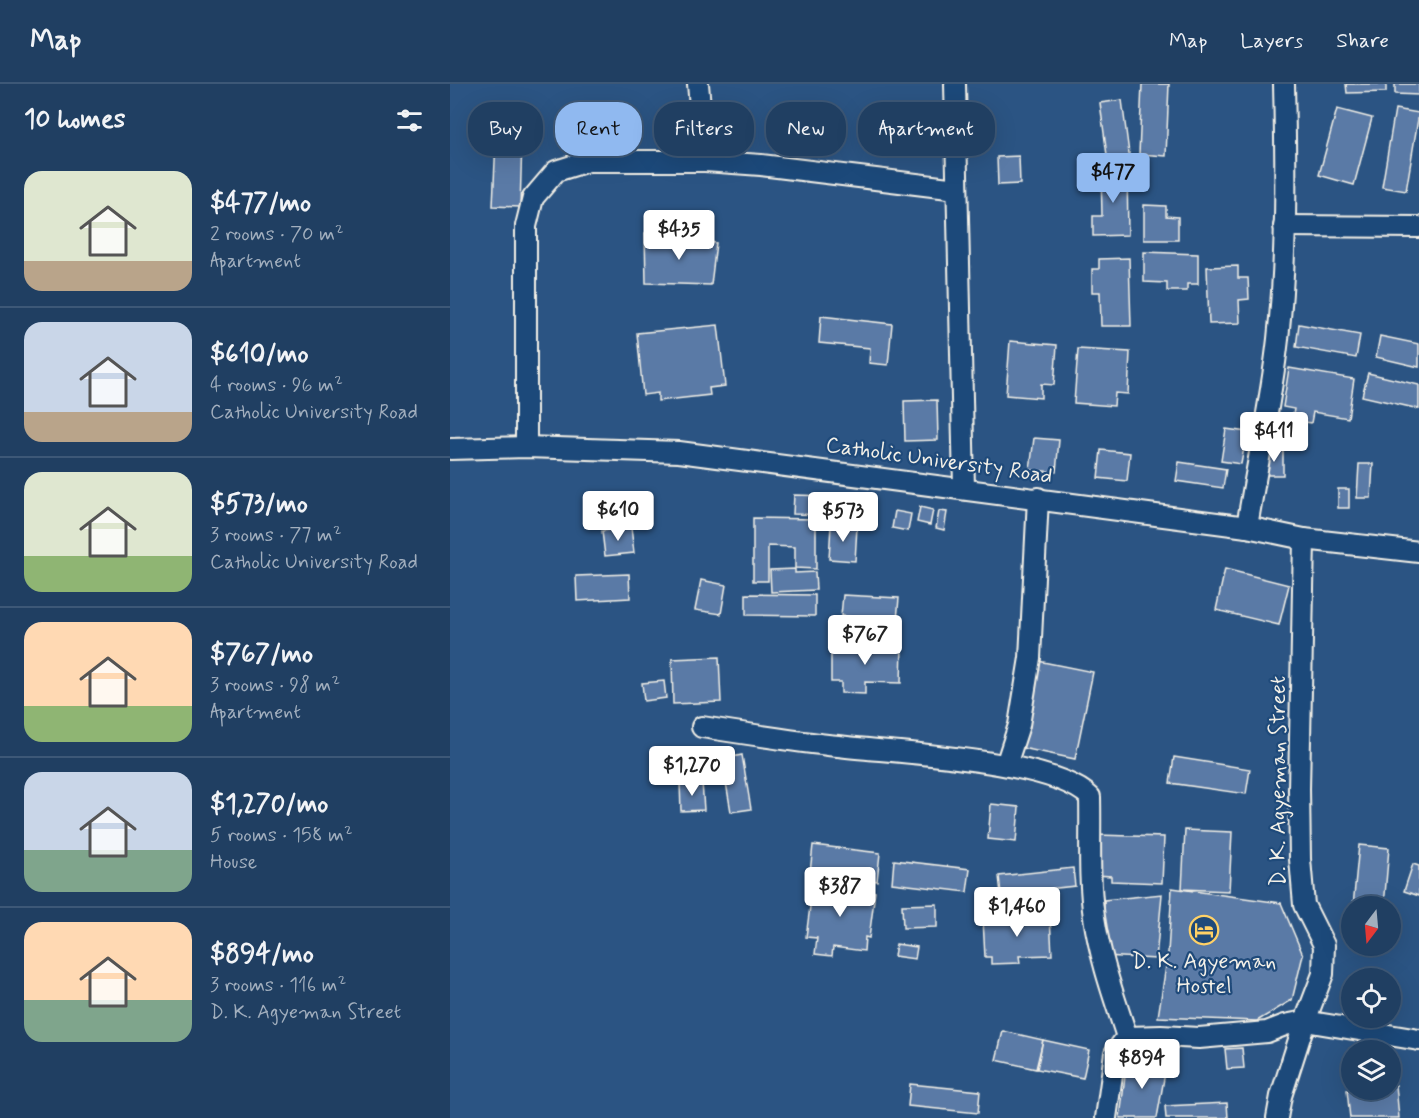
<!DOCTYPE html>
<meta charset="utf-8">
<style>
body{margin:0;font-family:Mynerve,sans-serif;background:#2d4a6b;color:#f1f3f6;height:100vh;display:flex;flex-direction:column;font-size:22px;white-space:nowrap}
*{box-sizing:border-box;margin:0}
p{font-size:20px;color:#a2afbe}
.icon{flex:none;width:33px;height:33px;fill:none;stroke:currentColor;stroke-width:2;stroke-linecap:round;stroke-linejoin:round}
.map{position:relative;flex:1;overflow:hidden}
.sheet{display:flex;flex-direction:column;background:#203f62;width:450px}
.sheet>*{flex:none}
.hud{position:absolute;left:18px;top:18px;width:570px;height:54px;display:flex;gap:12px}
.needle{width:39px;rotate:196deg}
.fabs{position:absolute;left:891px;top:812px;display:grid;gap:12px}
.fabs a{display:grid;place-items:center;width:60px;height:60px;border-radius:50%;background:#203f62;box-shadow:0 6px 24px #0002,0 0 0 2px #3d5877;font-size:30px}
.price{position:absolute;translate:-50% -51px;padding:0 14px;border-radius:6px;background:#fff;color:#222;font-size:20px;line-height:39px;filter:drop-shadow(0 2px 3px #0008)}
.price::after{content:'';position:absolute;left:50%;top:36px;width:18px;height:14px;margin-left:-9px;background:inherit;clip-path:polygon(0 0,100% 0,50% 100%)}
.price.on{background:#90b9f0;color:#111}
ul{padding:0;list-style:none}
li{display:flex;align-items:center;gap:18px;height:150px;padding:0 24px}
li+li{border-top:2px solid #3d5877}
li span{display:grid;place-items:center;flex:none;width:168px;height:120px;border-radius:18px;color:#555}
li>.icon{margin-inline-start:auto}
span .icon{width:72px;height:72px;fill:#fffc;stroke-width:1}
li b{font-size:26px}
h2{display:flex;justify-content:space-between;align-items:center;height:72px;padding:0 24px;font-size:26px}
.tag{padding:0 21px;border-radius:24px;background:#203f62;box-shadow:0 6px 24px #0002,0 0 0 2px #3d5877;font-size:21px;line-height:54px}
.tag.on{background:#90b9f0;color:#111}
header{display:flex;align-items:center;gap:36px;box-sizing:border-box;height:84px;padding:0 30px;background:#203f62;border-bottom:2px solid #3d5877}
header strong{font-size:28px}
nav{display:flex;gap:33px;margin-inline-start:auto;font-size:21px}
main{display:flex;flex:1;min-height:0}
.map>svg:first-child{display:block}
.building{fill:#5a7aa6;stroke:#f4f1e8;stroke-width:1.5}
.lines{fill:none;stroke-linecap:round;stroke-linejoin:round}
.street-casing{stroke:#f4f1e8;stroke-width:24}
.street{stroke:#1f4a7a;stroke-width:20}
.labels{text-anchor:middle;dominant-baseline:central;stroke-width:4.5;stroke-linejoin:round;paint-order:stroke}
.street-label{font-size:22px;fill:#f4f1e8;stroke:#1f4a7a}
.poi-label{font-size:22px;fill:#f4f1e8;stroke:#1f4a7a}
</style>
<header>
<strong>Map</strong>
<nav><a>Map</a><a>Layers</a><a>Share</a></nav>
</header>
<main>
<section class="sheet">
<h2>10 homes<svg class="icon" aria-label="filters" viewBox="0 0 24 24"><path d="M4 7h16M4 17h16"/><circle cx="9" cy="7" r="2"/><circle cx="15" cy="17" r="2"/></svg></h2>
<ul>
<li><span style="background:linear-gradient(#dfe7d0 75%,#b9a48a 0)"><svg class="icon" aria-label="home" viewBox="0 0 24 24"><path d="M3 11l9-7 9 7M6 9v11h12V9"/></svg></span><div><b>$477/mo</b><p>2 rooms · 70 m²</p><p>Apartment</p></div></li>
<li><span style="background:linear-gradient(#c9d6e8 75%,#b9a48a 0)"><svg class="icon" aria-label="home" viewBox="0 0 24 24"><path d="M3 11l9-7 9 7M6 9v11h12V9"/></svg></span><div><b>$610/mo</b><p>4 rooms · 96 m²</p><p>Catholic University Road</p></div></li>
<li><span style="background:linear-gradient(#dfe7d0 70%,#8fb573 0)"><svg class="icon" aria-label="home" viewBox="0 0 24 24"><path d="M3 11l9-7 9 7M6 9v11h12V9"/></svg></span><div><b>$573/mo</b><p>3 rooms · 77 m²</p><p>Catholic University Road</p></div></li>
<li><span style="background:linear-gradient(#ffd9b3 70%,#8fb573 0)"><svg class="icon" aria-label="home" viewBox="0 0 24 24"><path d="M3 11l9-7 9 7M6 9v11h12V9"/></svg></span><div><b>$767/mo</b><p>3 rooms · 98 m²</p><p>Apartment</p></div></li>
<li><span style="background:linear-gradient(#c9d6e8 65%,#7fa58c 0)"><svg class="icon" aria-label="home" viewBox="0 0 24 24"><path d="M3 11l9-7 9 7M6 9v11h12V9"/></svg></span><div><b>$1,270/mo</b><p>5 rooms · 158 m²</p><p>House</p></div></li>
<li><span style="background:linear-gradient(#ffd9b3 65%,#7fa58c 0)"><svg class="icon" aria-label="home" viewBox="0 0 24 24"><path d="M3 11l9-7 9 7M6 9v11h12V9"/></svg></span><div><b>$894/mo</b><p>3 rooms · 116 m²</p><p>D. K. Agyeman Street</p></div></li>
</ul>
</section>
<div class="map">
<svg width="969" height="1034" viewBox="0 0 969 1034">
<rect width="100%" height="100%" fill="#2b5483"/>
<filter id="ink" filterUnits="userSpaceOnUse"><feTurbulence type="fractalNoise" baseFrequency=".0167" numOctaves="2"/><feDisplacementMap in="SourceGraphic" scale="12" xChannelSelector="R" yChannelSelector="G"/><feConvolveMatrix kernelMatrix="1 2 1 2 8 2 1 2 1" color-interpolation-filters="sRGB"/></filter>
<g filter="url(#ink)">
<g class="building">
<polygon points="692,0 719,0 716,72 689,70"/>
<polygon points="896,0 936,0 936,8 897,9"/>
<polygon points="945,0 969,0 969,11 945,10"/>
<polygon points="672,16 680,77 658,79 650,19"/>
<polygon points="887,25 922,34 904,101 869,91"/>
<polygon points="945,25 969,29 956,107 932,103"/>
<polygon points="46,55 72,56 70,123 43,122"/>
<polygon points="569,72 570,100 548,101 547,73"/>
<polygon points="651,85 677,85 678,151 643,152 643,132 652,132"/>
<polygon points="694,121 716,122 716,132 728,133 728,156 694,156"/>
<polygon points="195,149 266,159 261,201 196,199"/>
<polygon points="694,168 748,170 748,200 737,200 737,207 717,207 717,199 694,198"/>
<polygon points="679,174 681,242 651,242 650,208 642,208 642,185 649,185 649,175"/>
<polygon points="788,182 788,194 798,194 799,215 789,216 790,239 759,240 757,183"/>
<polygon points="371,232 442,240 438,281 419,279 420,264 369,259"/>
<polygon points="849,240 910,251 906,274 846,263"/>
<polygon points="268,241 275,302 259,304 260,311 208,317 208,309 193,311 187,249"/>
<polygon points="930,252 969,260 969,283 926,273"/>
<polygon points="560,257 607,261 604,301 591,300 591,314 556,311"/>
<polygon points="628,265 680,268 678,310 665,309 664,322 624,319"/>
<polygon points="839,284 904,295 898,334 863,328 861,339 842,336 844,325 833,323"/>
<polygon points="918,289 969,301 969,325 912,312"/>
<polygon points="487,316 488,356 455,357 454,317"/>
<polygon points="776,345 797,348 791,380 771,377"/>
<polygon points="584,354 609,356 606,388 580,386"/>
<polygon points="651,366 680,369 677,397 648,394"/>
<rect x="815" y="367" width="18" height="24"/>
<polygon points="729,378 776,385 773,404 726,397"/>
<polygon points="909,380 923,380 921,414 907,414"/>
<rect x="888" y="405" width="11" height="19"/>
<polygon points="344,411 379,412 378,431 343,430"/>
<polygon points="470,423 483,426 480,441 467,438"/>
<polygon points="445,427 461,430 458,447 442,444"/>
<polygon points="489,427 497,428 494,446 486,444"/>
<polygon points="303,434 366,435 366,485 345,484 345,463 318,462 318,497 303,497"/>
<polygon points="381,441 407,443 405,477 379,475"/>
<polygon points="181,443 184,469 155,472 152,447"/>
<polygon points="345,485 345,489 365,488 366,506 321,508 320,486"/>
<polygon points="775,485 839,501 829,541 766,526"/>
<polygon points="179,490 180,514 127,517 126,492"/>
<polygon points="251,496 276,501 271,530 245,526"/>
<polygon points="296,510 365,511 365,532 296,531"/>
<polygon points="393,511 449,514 447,536 391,532"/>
<polygon points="381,560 452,561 451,599 415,598 415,610 391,609 391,598 381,598"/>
<polygon points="269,573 271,618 223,620 222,575"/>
<polygon points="588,577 643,588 625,675 572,664"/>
<polygon points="214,597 216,614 194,617 192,599"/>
<polygon points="292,671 301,725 281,728 272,675"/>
<polygon points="724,673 800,685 796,710 720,699"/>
<polygon points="252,698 254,726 231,727 230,699"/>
<polygon points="541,720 569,723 566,758 538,755"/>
<polygon points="735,746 782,748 779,807 732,805"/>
<polygon points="647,751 714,753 712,799 661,797 661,792 645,791"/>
<polygon points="363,761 430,769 427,797 360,789"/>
<polygon points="909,761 939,764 934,822 903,822"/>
<polygon points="444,776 520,785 517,808 442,799"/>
<polygon points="963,780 969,782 969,812 954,807"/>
<polygon points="623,784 625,802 551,810 549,792"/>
<polygon points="363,800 425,808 419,854 415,853 414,867 383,863 382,872 365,870 367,854 356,853"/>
<polygon points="722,804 831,819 853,871 842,916 807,937 708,933 718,869"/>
<polygon points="712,810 706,875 655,872 654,816"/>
<polygon points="487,820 487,843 453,844 452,821"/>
<polygon points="600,832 602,871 569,872 570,879 541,880 541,873 535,873 533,835"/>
<polygon points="446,860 467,863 465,875 444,872"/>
<polygon points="553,947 593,956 586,985 546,976"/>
<polygon points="593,956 639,966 633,994 587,985"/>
<polygon points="792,964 794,984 777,985 775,965"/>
<polygon points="677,976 716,983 707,1034 670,1034"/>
<polygon points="460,1000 530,1007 528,1029 458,1022"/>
<polygon points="946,1001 949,1034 900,1034 897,1006 940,1005 940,1002"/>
<polygon points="777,1019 778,1034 716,1034 715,1022"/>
</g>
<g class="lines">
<g class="street-casing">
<g id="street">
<polyline points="248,0 255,77"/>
<polyline points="505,0 514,404"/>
<polyline points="834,142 969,143"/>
<polyline points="76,363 76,142 83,114 106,87 138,77 255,77 311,81 507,105"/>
<polyline points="0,365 76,363 229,368 797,443 854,455 969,468"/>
<path d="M 797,443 C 807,380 821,318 828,255 C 837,170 836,84 834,0"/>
<path d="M 252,643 C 297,650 342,657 388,662 C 444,669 602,675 640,713 C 641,753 638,793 644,833 C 650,874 664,913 677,953"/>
<polyline points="556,681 569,641 580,574 588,414"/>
<polyline points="677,953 711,952 749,954 817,948 835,941 855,937 969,956"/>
<polyline points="656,1034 665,969 677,953"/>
<polyline points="827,1034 831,1012 855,937 873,890 874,861 854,821 850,775 849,705 854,455"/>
</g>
</g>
<use href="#street" class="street"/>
</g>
</g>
<defs>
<g id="hotel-ring" transform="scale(1.5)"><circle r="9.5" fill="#1f4a7a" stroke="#ffd166" stroke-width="1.5"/><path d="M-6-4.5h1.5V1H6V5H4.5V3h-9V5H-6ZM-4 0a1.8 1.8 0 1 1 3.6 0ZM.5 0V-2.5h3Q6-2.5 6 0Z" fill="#ffd166"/></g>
</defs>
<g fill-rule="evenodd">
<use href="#hotel-ring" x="754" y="846"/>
</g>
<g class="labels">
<g class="street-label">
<text transform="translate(489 377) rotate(8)">Catholic University Road</text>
<text transform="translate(829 697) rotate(-90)">D. K. Agyeman Street</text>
</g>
<g class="poi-label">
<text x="754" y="878">D. K. Agyeman<tspan x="754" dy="25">Hostel</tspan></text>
</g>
</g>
</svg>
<div class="fabs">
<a><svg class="needle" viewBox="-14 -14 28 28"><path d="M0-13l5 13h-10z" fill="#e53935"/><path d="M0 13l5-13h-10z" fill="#a2afbe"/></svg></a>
<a><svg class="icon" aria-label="locate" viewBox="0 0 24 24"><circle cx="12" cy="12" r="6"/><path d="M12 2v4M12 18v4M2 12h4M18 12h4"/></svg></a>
<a><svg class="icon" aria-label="layers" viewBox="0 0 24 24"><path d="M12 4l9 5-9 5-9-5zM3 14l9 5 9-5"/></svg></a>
</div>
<b class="price on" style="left:663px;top:120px">$477</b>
<b class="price" style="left:229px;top:177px">$435</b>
<b class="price" style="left:824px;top:379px">$411</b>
<b class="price" style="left:168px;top:458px">$610</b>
<b class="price" style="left:393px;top:459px">$573</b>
<b class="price" style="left:415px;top:582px">$767</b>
<b class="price" style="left:242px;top:713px">$1,270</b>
<b class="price" style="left:390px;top:834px">$387</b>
<b class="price" style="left:567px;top:854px">$1,460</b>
<b class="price" style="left:692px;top:1006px">$894</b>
<div class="hud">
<a class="tag">Buy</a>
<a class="tag on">Rent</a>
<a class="tag">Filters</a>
<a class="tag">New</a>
<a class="tag">Apartment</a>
</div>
</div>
</main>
